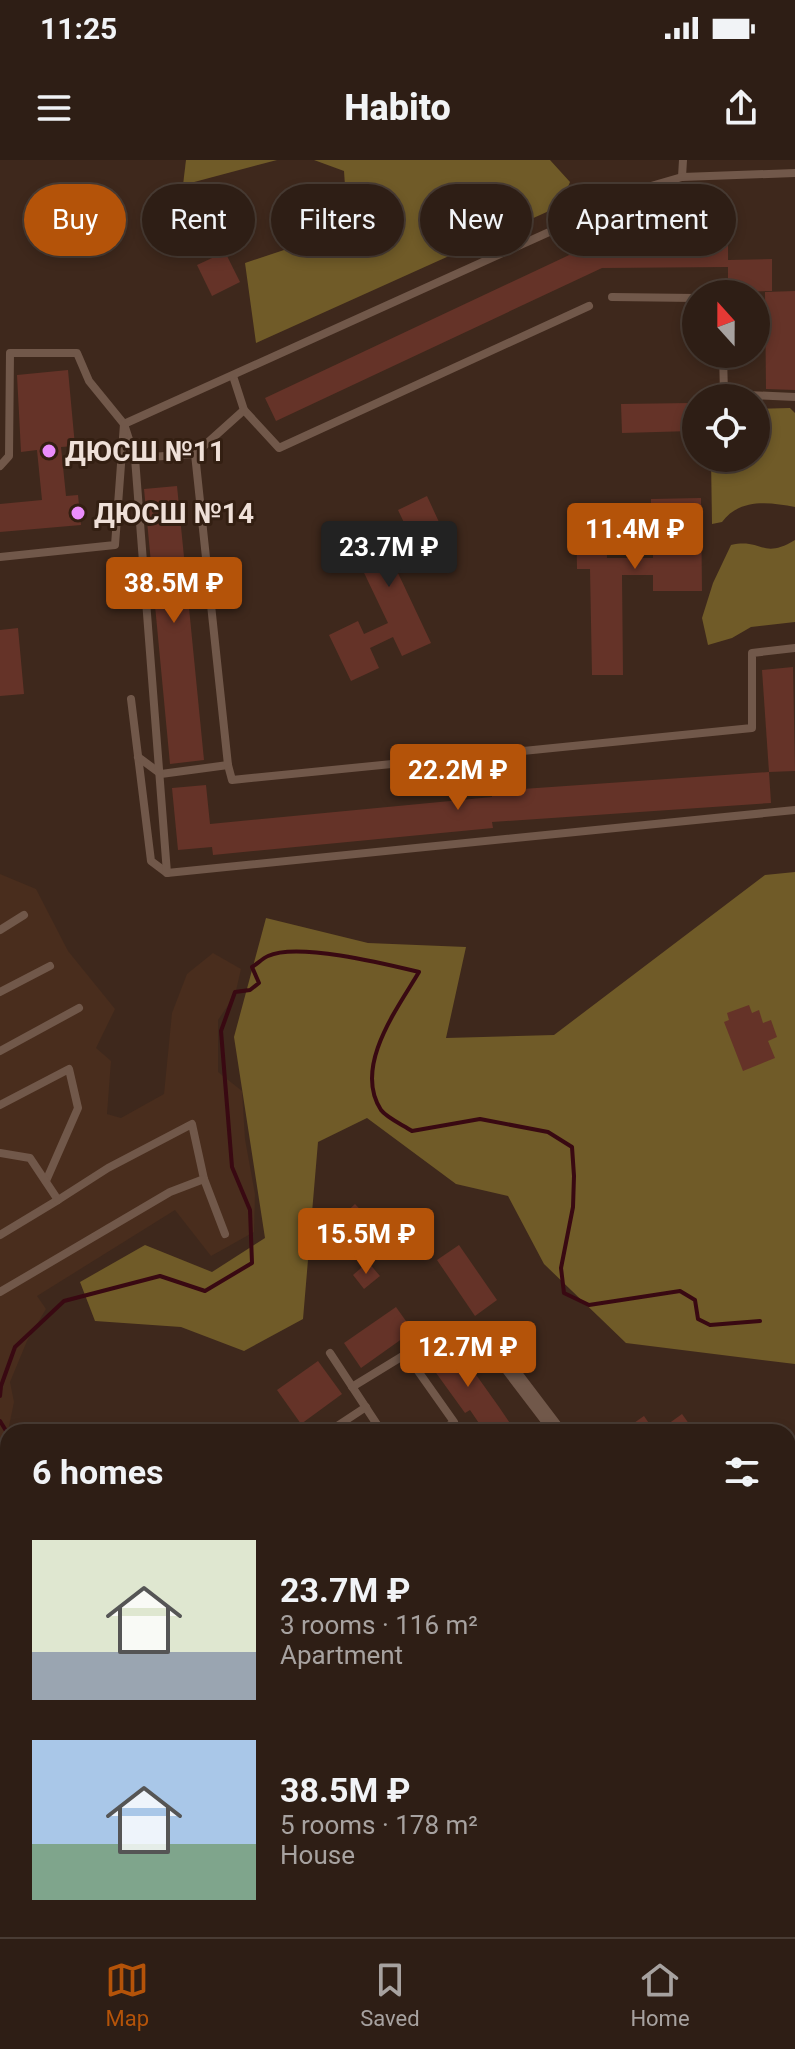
<!DOCTYPE html>
<meta charset="utf-8">
<style>
body{margin:0;font-family:Roboto,sans-serif;background:#36271e;color:#f1f3f6;height:100vh;display:flex;flex-direction:column;font-size:30px;white-space:nowrap}
*{box-sizing:border-box;margin:0}
p{font-size:26px;color:#a7a2a0}
.icon{flex:none;width:44px;height:44px;fill:none;stroke:currentColor;stroke-width:2;stroke-linecap:round;stroke-linejoin:round}
.map{position:relative;flex:1;overflow:hidden}
.drawer{position:absolute;left:0px;top:1264px;width:796px;height:514px;display:flex;flex-direction:column;background:#2e1e15;border-radius:24px 24px 0 0;box-shadow:0 4px 12px #0003,0 0 0 2px #493c34}
.drawer>*{flex:none}
.top-card{position:absolute;left:24px;top:24px;width:748px;height:72px;display:flex;gap:16px}
.needle{width:52px;rotate:339deg}
.tools{position:absolute;left:682px;top:120px;display:grid;gap:16px}
.tools a{display:grid;place-items:center;width:88px;height:88px;border-radius:50%;background:#2e1e15;box-shadow:0 4px 12px #0003,0 0 0 2px #493c34;font-size:40px}
.price{position:absolute;translate:-50% -68px;padding:0 18px;border-radius:8px;background:#b45309;color:#fff;font-size:26px;line-height:52px;filter:drop-shadow(0 2px 4px #0008)}
.price::after{content:'';position:absolute;left:50%;top:48px;width:24px;height:18px;margin-left:-12px;background:inherit;clip-path:polygon(0 0,100% 0,50% 100%)}
.price.current{background:#222;color:#fff}
ul{padding:0;list-style:none}
li{display:flex;align-items:center;gap:24px;height:200px;padding:0 32px}
li span{display:grid;place-items:center;flex:none;width:224px;height:160px;border-radius:0px;color:#555}
li>.icon{margin-inline-start:auto}
span .icon{width:96px;height:96px;fill:#fffc;stroke-width:1}
li b{font-size:34px}
h2{display:flex;justify-content:space-between;align-items:center;height:96px;padding:0 32px;font-size:34px}
.pill{padding:0 28px;border-radius:36px;background:#2e1e15;box-shadow:0 4px 12px #0003,0 0 0 2px #493c34;font-size:28px;line-height:72px}
.pill.current{background:#b45309;color:#fff}
.status{display:flex;justify-content:space-between;align-items:center;height:56px;padding:0 40px;background:#2e1e15;direction:ltr}
.status svg{height:22px;fill:currentColor}
header{display:flex;justify-content:space-between;align-items:center;height:104px;padding:0 32px;background:#2e1e15;font-size:36px;font-weight:800}
.tab-bar{display:flex;justify-content:space-around;align-items:center;height:112px;border-top:2px solid #493c34;background:#2e1e15;font-size:22px;color:#a7a2a0}
.tab-bar a{display:grid;justify-items:center;gap:4px}
.tab-bar .current{color:#b45309}
.map>svg:first-child{display:block}
.built{fill:#492d1d}
.forest{fill:#705b28}
.lines{fill:none;stroke-linecap:round;stroke-linejoin:round}
.stream{stroke:#390912;stroke-width:4}
.building{fill:#653328}
.lane{stroke:#71584a;stroke-width:8}
.street{stroke:#71584a;stroke-width:16}
.secondary{stroke:#876035;stroke-width:24}
.highway{stroke:#b97403;stroke-width:30}
.poi-dot{fill:#eb8dfc;stroke:#331f12;stroke-width:3}
.labels{text-anchor:middle;dominant-baseline:central;stroke-width:6;stroke-linejoin:round;paint-order:stroke}
.poi-label{font-size:28px;font-weight:bold;fill:#efe0d8;stroke:#331f12;text-anchor:start}
</style>
<div class="status"><b>11:25</b><svg viewBox="0 0 49 12"><path d="M0 12V9h3v3zM5 12V6h3v6zM10 12V3h3v9zM15 12V0h3v12zM26 1h20v11H26zM47 4h2v5h-2z"/></svg></div>
<header><svg class="icon" aria-label="menu" viewBox="0 0 24 24"><path d="M4 6h16M4 12h16M4 18h16"/></svg>Habito<svg class="icon" aria-label="share" viewBox="0 0 24 24"><path d="M12 15V3M7 8l5-5 5 5M5 13v7h14v-7"/></svg></header>
<div class="map">
<svg width="795" height="1777" viewBox="0 0 795 1777">
<rect width="100%" height="100%" fill="#3e281c"/>
<g class="built">
<polygon points="0,714 36,729 68,791 115,849 96,888 111,901 107,954 121,958 164,934 172,853 187,814 213,793 241,809 235,835 218,860 218,912 242,931 245,979 255,1034 254,1072 211,1096 175,1050 37,1136 46,1149 27,1181 10,1222 14,1242 7,1276 8,1309 0,1316"/>
<polygon points="795,1539 795,1717 788,1711 788,1547"/>
</g>
<g class="forest">
<polygon points="186,0 277,0 183,25"/>
<polygon points="314,0 550,0 570,22 560,46 256,183 245,103 323,77 347,55 344,11"/>
<path d="M 790,248 L 795,253 L 795,347 C 769,342 740,338 722,362 L 712,364 L 711,298 L 756,298 L 756,249 Z"/>
<path d="M 795,380 L 795,462 L 751,467 L 732,478 L 708,485 L 702,458 L 713,423 L 731,385 C 762,378 762,400 795,380 Z"/>
<polygon points="795,712 795,1204 626,1183 544,1104 508,1036 456,1024 367,958 318,982 303,1159 244,1191 181,1167 95,1161 80,1122 145,1085 212,1112 265,1078 234,877 266,758 368,783 466,787 446,878 554,875 765,715"/>
</g>
<g class="lines">
<g class="stream">
<path d="M 0,1236 L 1,1226 L 15,1187 L 64,1141 L 160,1116 L 205,1131 L 252,1103 L 250,1050 L 232,1007 L 221,871 L 235,832 L 250,830 L 259,823 L 252,807 C 257,804 263,798 268,796 C 297,782 386,804 419,812 C 397,849 353,907 381,950 C 387,958 403,965 412,971 L 480,959 L 548,972 L 572,987 L 574,1016 L 573,1047 L 561,1108 L 564,1133 L 589,1145 L 680,1131 L 695,1140 L 698,1159 L 710,1165 L 760,1161"/>
<polyline points="0,1261 8,1274"/>
<polyline points="3,1380 8,1364"/>
</g>
</g>
<g class="building">
<polygon points="728,80 728,107 602,108 276,261 265,238 599,81"/>
<polygon points="225,92 240,122 212,136 197,105"/>
<polygon points="772,99 772,131 728,132 728,100"/>
<polygon points="795,131 795,230 766,229 765,132"/>
<polygon points="68,210 75,286 61,287 66,336 78,335 81,365 0,372 0,344 42,340 37,290 21,292 17,215"/>
<polygon points="691,243 692,271 622,273 621,244"/>
<polygon points="177,326 204,600 170,604 144,329"/>
<polygon points="427,336 450,386 423,399 415,382 389,394 431,483 402,496 393,477 370,488 379,508 351,521 329,475 358,461 364,474 388,463 346,375 374,362 384,382 408,371 398,350"/>
<polygon points="701,338 702,431 653,431 653,415 622,415 623,515 592,515 590,409 577,409 576,350 606,350 607,398 653,398 653,394 670,393 670,366 651,366 651,339"/>
<polygon points="18,468 24,534 0,536 0,470"/>
<polygon points="793,507 795,611 769,612 762,510"/>
<polygon points="769,612 771,643 492,662 493,668 213,695 212,687 178,690 172,628 206,625 210,664 492,637 492,631"/>
<polygon points="749,845 752,853 759,850 763,863 771,860 777,877 768,881 775,898 743,911 724,862 729,860 727,853"/>
<polygon points="355,1044 369,1059 351,1075 337,1061"/>
<polygon points="459,1085 497,1140 475,1156 437,1100"/>
<polygon points="368,1102 380,1116 364,1129 353,1115"/>
<polygon points="396,1147 413,1171 361,1208 344,1183"/>
<polygon points="452,1181 499,1247 516,1272 485,1272 470,1250 465,1253 426,1199"/>
<polygon points="318,1201 342,1234 301,1264 277,1230"/>
<polygon points="682,1254 695,1272 657,1272"/>
<polygon points="644,1256 655,1272 621,1272"/>
</g>
<g class="lines">
<g class="lane">
<polyline points="682,17 683,0"/>
<polyline points="612,137 696,138"/>
<polyline points="723,194 724,234 795,237"/>
<polyline points="233,216 244,250 279,288 589,146"/>
<polyline points="0,306 9,296 10,193 77,193 89,221 124,264 135,298"/>
<polyline points="0,397 115,385 124,264 651,26 682,17 795,13"/>
<polyline points="131,539 151,701 167,713 795,650"/>
<polyline points="138,597 161,614 228,605 232,620 752,568 752,493 795,488"/>
<polyline points="228,605 195,294 244,250"/>
<polyline points="167,713 135,298 195,294"/>
<polyline points="0,770 24,755"/>
<polyline points="0,832 50,806"/>
<polyline points="0,891 79,848"/>
<polyline points="0,945 69,909 78,948 46,1021"/>
<polyline points="0,993 30,998 58,1040 0,1075"/>
<polyline points="58,1040 108,1008 192,964 204,1019"/>
<polyline points="0,1132 170,1032 204,1019 225,1074"/>
<polyline points="330,1193 382,1272"/>
<polyline points="352,1227 406,1194 454,1262 440,1272"/>
<polyline points="328,1272 366,1247"/>
<polyline points="0,1409 8,1424"/>
<polyline points="788,1575 795,1566"/>
<polyline points="788,1603 795,1609"/>
<polyline points="788,1655 795,1662"/>
<polyline points="390,1770 392,1777"/>
<polyline points="84,1777 89,1770"/>
<polyline points="643,1777 651,1770"/>
</g>
<g class="street">
<polyline points="482,1172 558,1272"/>
<polyline points="788,1395 795,1395"/>
</g>
<g class="secondary">
<polyline points="788,1450 795,1430"/>
<polyline points="547,1777 554,1770"/>
</g>
<g class="highway">
<polyline points="0,1542 8,1555"/>
<polyline points="136,1770 140,1777"/>
</g>
</g>
<g class="poi-dot">
<circle cx="49" cy="291" r="8"/>
<circle cx="78" cy="353" r="8"/>
</g>
<g class="labels">
<g class="poi-label">
<text x="65" y="291">ДЮСШ №11</text>
<text x="94" y="353">ДЮСШ №14</text>
</g>
</g>
</svg>
<div class="tools">
<a><svg class="needle" viewBox="-14 -14 28 28"><path d="M0-13l5 13h-10z" fill="#e53935"/><path d="M0 13l5-13h-10z" fill="#a7a2a0"/></svg></a>
<a><svg class="icon" aria-label="locate" viewBox="0 0 24 24"><circle cx="12" cy="12" r="6"/><path d="M12 2v4M12 18v4M2 12h4M18 12h4"/></svg></a>
</div>
<b class="price" style="left:635px;top:411px">11.4M ₽</b>
<b class="price current" style="left:389px;top:429px">23.7M ₽</b>
<b class="price" style="left:174px;top:465px">38.5M ₽</b>
<b class="price" style="left:458px;top:652px">22.2M ₽</b>
<b class="price" style="left:366px;top:1116px">15.5M ₽</b>
<b class="price" style="left:468px;top:1229px">12.7M ₽</b>
<div class="top-card">
<a class="pill current">Buy</a>
<a class="pill">Rent</a>
<a class="pill">Filters</a>
<a class="pill">New</a>
<a class="pill">Apartment</a>
</div>
<section class="drawer">
<h2>6 homes<svg class="icon" aria-label="filters" viewBox="0 0 24 24"><path d="M4 7h16M4 17h16"/><circle cx="9" cy="7" r="2"/><circle cx="15" cy="17" r="2"/></svg></h2>
<ul>
<li><span style="background:linear-gradient(#dfe7d0 70%,#9aa5b1 0)"><svg class="icon" aria-label="home" viewBox="0 0 24 24"><path d="M3 11l9-7 9 7M6 9v11h12V9"/></svg></span><div><b>23.7M ₽</b><p>3 rooms · 116 m²</p><p>Apartment</p></div></li>
<li><span style="background:linear-gradient(#a9c7e8 65%,#7fa58c 0)"><svg class="icon" aria-label="home" viewBox="0 0 24 24"><path d="M3 11l9-7 9 7M6 9v11h12V9"/></svg></span><div><b>38.5M ₽</b><p>5 rooms · 178 m²</p><p>House</p></div></li>
</ul>
</section>
</div>
<nav class="tab-bar">
<a class="current"><svg class="icon" aria-label="map" viewBox="0 0 24 24"><path d="M3 6l6-2 6 2 6-2v14l-6 2-6-2-6 2zM9 4v14M15 6v14"/></svg>Map</a>
<a><svg class="icon" aria-label="saved" viewBox="0 0 24 24"><path d="M7 4h10v16l-5-4-5 4z"/></svg>Saved</a>
<a><svg class="icon" aria-label="home" viewBox="0 0 24 24"><path d="M3 11l9-7 9 7M6 9v11h12V9"/></svg>Home</a>
</nav>
